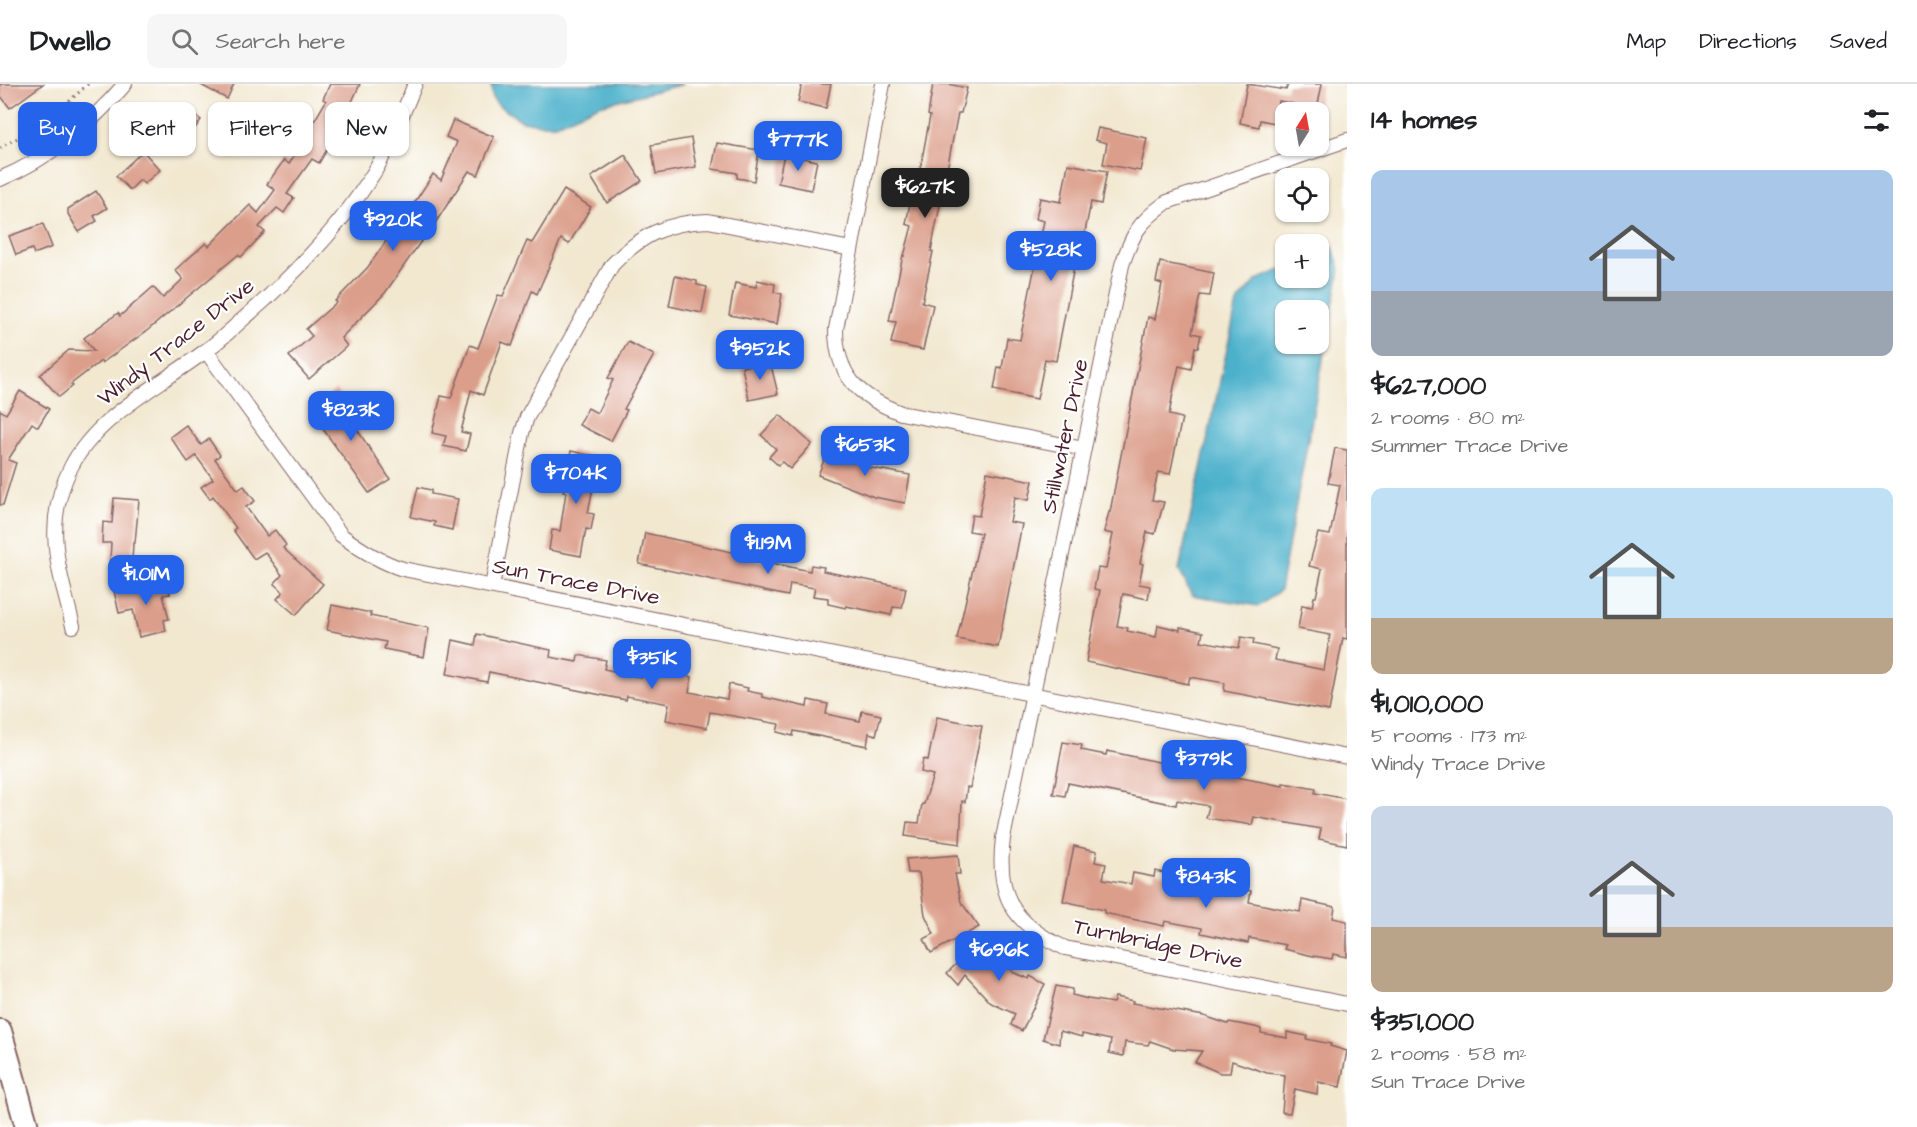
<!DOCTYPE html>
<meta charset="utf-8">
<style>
body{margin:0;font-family:"Architects Daughter",sans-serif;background:#f6f6f6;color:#202124;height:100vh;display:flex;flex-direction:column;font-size:22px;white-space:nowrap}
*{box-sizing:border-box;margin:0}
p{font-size:20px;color:#757577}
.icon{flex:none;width:33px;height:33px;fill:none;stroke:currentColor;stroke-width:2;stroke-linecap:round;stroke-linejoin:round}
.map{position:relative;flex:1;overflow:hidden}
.panel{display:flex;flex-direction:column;background:#fff;width:570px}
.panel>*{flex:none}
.banner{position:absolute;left:18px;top:18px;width:570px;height:54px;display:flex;gap:12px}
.needle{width:39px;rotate:11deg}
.fabs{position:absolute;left:1275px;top:18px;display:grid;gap:12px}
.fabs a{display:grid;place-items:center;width:54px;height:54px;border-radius:12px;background:#fff;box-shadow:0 2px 4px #0004;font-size:30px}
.price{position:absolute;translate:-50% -51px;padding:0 14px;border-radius:12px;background:#2563eb;color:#fff;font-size:20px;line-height:39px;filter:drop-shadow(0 2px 3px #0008)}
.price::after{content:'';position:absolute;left:50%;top:36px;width:18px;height:14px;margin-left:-9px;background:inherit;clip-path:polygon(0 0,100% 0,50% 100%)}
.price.current{background:#222;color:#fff}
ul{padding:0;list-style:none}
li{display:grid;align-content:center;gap:12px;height:318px;padding:0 24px}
li span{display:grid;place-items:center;height:186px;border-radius:12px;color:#555}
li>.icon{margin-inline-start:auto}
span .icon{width:108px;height:108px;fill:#fffc;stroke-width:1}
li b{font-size:26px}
h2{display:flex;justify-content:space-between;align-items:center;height:72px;padding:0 24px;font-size:26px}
.pill{padding:0 21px;border-radius:12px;background:#fff;box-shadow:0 2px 4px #0004;font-size:21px;line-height:54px}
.pill.current{background:#2563eb;color:#fff}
header{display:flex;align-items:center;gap:36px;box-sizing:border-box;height:84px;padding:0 30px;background:#fff;border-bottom:2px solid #e0e0e0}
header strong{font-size:28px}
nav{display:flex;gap:33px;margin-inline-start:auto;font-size:21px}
.search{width:420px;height:54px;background:#f6f6f6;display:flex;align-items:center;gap:15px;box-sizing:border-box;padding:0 21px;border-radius:12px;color:#757577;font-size:22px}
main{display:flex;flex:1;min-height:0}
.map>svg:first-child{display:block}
.water{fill:#4cb1cb;stroke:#4b687b;stroke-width:1.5;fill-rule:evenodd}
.building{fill:#db9e8a}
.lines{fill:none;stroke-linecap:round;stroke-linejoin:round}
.street-casing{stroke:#856565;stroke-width:16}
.primary-casing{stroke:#856565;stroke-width:26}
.path{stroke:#856565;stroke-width:3;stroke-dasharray:1.5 4.5;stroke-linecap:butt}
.street{stroke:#fff;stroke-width:14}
.primary{stroke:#fff;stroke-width:22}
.labels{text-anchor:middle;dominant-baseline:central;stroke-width:4.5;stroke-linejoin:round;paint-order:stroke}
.street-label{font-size:22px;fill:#4a1f2b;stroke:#fff}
</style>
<header>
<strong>Dwello</strong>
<div class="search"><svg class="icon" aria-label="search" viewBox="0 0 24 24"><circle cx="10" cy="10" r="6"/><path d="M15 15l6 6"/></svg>Search here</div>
<nav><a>Map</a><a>Directions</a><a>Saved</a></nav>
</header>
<main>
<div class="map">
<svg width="1347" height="1043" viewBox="0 0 1347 1043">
<rect width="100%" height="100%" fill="#fff"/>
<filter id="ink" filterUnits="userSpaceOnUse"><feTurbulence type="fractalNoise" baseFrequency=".0167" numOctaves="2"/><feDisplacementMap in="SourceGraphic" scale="12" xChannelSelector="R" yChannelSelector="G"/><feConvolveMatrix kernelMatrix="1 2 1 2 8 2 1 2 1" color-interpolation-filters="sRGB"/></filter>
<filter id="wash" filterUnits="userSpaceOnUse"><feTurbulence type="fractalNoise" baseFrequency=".008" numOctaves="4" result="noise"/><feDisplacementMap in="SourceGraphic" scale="24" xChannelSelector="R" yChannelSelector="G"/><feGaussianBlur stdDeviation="1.35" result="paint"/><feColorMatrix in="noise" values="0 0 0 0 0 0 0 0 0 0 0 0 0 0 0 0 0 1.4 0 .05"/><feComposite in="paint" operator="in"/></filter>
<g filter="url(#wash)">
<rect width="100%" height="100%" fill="#f2e8d0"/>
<g class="water">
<polygon points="491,0 684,0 599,21 556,40 540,40 522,37 499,22 493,15"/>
<path d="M 1333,164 L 1340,185 L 1280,506 L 1259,522 L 1192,511 L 1179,486 L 1237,219 L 1257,196 L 1285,184 L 1286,194 L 1318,194 L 1319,170 ZM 1286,226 L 1318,226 L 1318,260 L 1286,260 Z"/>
</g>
<g id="blocks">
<g class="building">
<polygon points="0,0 43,0 10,24 0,11"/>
<polygon points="199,0 234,0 227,15"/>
<polygon points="330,0 360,0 340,44 319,79 312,75 287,110 294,114 284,129 277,124 259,143 265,148 241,173 238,171 148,246 102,279 101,277 71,300 73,302 59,313 40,291 69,266 94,267 84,254 118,229 120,232 153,203 163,214 183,195 175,186 206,159 209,162 250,121 258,129 275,106 267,100 284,76 289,80 326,17 323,15"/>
<polygon points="802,0 831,0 826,24 798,18"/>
<polygon points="933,0 948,0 967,4 961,29 958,29 931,167 933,168 922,218 933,221 923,266 891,259 896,238 889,237 903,171 904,172 912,142 906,140 912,108 916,108 930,32 928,31"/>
<polygon points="1247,0 1286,6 1288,0 1322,0 1317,25 1279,17 1275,39 1260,36 1259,43 1240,39"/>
<polygon points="179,20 201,36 182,62 160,46"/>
<polygon points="453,36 494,53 478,91 469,87 434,141 433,140 385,209 341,254 347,262 309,295 289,272 312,252 306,245 337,218 335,217 368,183 398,140 400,141 433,90 441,96 457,58 446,53"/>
<polygon points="1098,44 1147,54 1140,87 1103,80 1107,59 1095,56"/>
<polygon points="691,54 696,83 656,90 651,61"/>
<polygon points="717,59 759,66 754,97 737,94 737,89 712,85"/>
<polygon points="143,67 160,86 144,100 140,96 130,106 116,92"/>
<polygon points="784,70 817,77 811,106 778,99"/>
<polygon points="625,71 642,97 607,119 591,93"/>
<polygon points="1068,80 1107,87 1101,120 1091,118 1083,158 1079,157 1056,277 1045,275 1037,315 994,306 998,283 1002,284 1007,254 1020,256 1044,137 1036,135 1040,114 1061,118"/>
<polygon points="564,106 591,123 569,160 561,155 537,210 532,207 512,262 502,258 483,311 471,306 461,348 470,350 466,367 443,362 446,352 432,349 441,312 451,314 470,261 478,264 498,211 503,212 527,157 532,159"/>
<polygon points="96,107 107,124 94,132 97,137 79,148 68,130 68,125"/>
<polygon points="43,140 52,163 34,170 32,165 16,171 9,152"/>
<polygon points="1160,178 1214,189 1210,212 1200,211 1192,249 1201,251 1198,264 1195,263 1191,285 1179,282 1174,303 1169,331 1182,334 1170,390 1158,388 1152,416 1164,418 1155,450 1147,448 1140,479 1143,480 1139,500 1150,502 1148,515 1123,510 1117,542 1128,544 1127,547 1156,553 1158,541 1180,546 1180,543 1203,548 1201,557 1239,564 1241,553 1254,555 1253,560 1277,565 1275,576 1324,586 1330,551 1298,545 1302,521 1312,523 1314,513 1316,513 1322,485 1309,482 1318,449 1330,451 1340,401 1328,399 1335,364 1347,366 1347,555 1343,554 1329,627 1224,607 1225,599 1190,593 1188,600 1086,578 1100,506 1094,505 1098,484 1106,485 1113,450 1104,448 1109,428 1110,428 1144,253 1148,233 1155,235 1162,200 1156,198"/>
<polygon points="675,192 697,197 697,201 707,203 702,229 669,222"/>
<polygon points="757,196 775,200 774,208 782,210 777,240 729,231 735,199 756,203"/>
<polygon points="628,258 654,271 624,325 627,326 611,357 579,341 588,324 597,329 613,296 608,294"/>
<polygon points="770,277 778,310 749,316 742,283"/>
<polygon points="336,306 361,340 356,344 390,395 369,409 323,345 328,342 318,329 325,324 320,318"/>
<polygon points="20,307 49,325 38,343 32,339 8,376 16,379 3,421 0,421 0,326 6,330"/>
<polygon points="780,331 812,360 790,385 782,378 778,381 769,373 776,365 761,351"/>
<polygon points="186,341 201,361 209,355 220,371 215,375 238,406 244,402 255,417 246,423 267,452 275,446 286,461 283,464 323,500 296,531 277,515 283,508 274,500 282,491 265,468 254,475 233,446 236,444 213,412 210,415 201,403 213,395 196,372 188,378 170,353"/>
<polygon points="828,366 850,375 851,371 869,378 866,383 910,391 905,419 874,413 818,391"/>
<polygon points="571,367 599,373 588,429 594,430 591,446 586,445 581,472 549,466 552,446 560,447 566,408 563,407"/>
<polygon points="987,388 1033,397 1029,416 1015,413 1010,438 1022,440 998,563 957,555 981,449 969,447 972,431 979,432"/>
<polygon points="418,403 431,406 431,410 458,415 452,446 434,442 435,438 411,433"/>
<polygon points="114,414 139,416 135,459 133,459 132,478 110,476 111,459 102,459 103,438 112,439"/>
<polygon points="645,449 741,470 741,473 810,487 811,481 824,483 823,487 906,504 902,524 893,523 891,531 846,522 846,524 828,520 828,514 813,512 815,504 790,500 788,512 639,480"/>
<polygon points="167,496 170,510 163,511 169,535 164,536 166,547 139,553 133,526 119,529 114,507"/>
<polygon points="332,521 371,529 370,532 429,544 424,573 384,565 386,558 327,546"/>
<polygon points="477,550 551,566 550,573 577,578 578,571 606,576 604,585 641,593 643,581 692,593 689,608 727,615 729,600 748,604 747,607 762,610 762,613 807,623 808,616 828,620 826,630 860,637 862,627 881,631 876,651 869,649 867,662 794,647 793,652 777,648 779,640 710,628 707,644 666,636 669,620 627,612 626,616 489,588 487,598 447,590 453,556 475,561"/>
<polygon points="937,633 982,642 970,704 967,703 965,718 962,717 960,760 905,752 907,738 919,739 922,720 924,720 933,691 921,688 923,675 928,676"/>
<polygon points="1063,658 1082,661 1081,666 1106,671 1107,667 1168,680 1167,685 1194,690 1195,685 1283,702 1283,699 1316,705 1315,709 1347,715 1347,761 1319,755 1321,745 1254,733 1252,741 1206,734 1209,722 1177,716 1176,721 1068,699 1065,712 1053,710"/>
<polygon points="1074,762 1097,767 1095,778 1106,780 1103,795 1131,800 1133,789 1154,793 1155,787 1168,790 1165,801 1215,811 1218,800 1239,804 1251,807 1249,818 1278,824 1300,828 1302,816 1335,823 1333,834 1347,837 1347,873 1333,870 1332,875 1313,872 1284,865 1286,861 1249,854 1248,859 1201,849 1202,844 1165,837 1164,842 1104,829 1104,826 1063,817"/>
<polygon points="958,771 960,790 955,790 961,818 979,843 931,869 924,855 934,850 925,831 919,789 908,789 906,775"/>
<polygon points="984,853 998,866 993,870 1014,889 1029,895 1030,892 1045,900 1022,947 1011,941 1015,930 991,919 965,891 958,901 947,889"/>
<polygon points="1056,902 1073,905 1072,911 1088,915 1113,919 1115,913 1133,917 1132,919 1204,932 1228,940 1229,938 1255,943 1261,945 1261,949 1287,954 1287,948 1307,952 1306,955 1331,960 1330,962 1347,967 1340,1003 1318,998 1317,1010 1295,1005 1290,1029 1282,1028 1285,991 1267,989 1232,977 1230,989 1220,989 1195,978 1202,967 1173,965 1150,957 1148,961 1125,958 1123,972 1109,969 1111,956 1082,950 1082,953 1060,947 1059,960 1043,955"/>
</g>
</g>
</g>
<g filter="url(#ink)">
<use href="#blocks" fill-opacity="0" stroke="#856565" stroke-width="1.5"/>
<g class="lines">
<g class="street-casing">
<g id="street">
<path d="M 883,0 L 836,245 C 836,292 859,313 901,329 L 1084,365"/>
<path d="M 1347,56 L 1167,118 C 1138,139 1133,149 1122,181 L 1003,754 C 996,811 1012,840 1065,864 L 1347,920"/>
<path d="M 0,95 C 48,75 92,39 125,0"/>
<path d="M 206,267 L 341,451 C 361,466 380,478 403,485 L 1347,673"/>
<path d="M 492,502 L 522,349 L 527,333 L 612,181 C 640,152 666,138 708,137 L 851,165"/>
<path d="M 73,542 C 59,484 42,441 71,383 C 96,333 160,301 204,268 C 217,259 230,247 242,236 C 294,192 339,145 375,87 C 391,59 403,29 415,0"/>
</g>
</g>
<g class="primary-casing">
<polyline id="primary" points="0,947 27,1043"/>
</g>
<polyline class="path" points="0,64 49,36 88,0"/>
<use href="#street" class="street"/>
<use href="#primary" class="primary"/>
</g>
</g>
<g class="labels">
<g class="street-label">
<text transform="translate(176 258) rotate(-38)">Windy Trace Drive</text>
<text transform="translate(1065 352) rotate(-78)">Stillwater Drive</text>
<text transform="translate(576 498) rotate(11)">Sun Trace Drive</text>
<text transform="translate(1158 860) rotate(12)">Turnbridge Drive</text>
</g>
</g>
</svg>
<div class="fabs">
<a><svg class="needle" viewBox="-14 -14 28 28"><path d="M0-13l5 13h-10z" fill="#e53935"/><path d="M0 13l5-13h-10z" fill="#757577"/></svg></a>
<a><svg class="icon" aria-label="locate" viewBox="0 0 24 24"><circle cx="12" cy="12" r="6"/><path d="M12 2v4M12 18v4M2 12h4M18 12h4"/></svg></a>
<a>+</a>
<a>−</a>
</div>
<b class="price" style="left:798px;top:88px">$777K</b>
<b class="price current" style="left:925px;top:135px">$627K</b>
<b class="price" style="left:393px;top:168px">$920K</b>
<b class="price" style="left:1051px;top:198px">$528K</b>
<b class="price" style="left:760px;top:297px">$952K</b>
<b class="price" style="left:351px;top:358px">$823K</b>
<b class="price" style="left:865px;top:393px">$653K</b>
<b class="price" style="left:576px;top:421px">$704K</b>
<b class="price" style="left:768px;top:491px">$1.19M</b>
<b class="price" style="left:146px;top:522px">$1.01M</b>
<b class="price" style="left:652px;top:606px">$351K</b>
<b class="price" style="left:1204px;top:707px">$379K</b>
<b class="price" style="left:1206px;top:825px">$843K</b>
<b class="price" style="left:999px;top:898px">$696K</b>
<div class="banner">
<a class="pill current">Buy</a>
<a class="pill">Rent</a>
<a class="pill">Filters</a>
<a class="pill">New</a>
</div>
</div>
<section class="panel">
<h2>14 homes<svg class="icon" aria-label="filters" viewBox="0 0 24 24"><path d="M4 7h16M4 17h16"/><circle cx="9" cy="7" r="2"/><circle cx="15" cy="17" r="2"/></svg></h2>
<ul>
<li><span style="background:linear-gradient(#a9c7e8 65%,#9aa5b1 0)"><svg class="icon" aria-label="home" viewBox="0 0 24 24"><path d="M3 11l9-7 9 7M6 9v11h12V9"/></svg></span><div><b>$627,000</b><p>2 rooms · 80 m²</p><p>Summer Trace Drive</p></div></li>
<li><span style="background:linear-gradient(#bfe0f5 70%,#b9a48a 0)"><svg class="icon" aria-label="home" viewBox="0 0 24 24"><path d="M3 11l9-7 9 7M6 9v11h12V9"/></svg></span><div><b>$1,010,000</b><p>5 rooms · 173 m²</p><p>Windy Trace Drive</p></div></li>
<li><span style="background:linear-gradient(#c9d6e8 65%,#b9a48a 0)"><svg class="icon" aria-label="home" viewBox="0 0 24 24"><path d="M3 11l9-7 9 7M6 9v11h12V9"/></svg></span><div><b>$351,000</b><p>2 rooms · 58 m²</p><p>Sun Trace Drive</p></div></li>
</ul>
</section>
</main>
